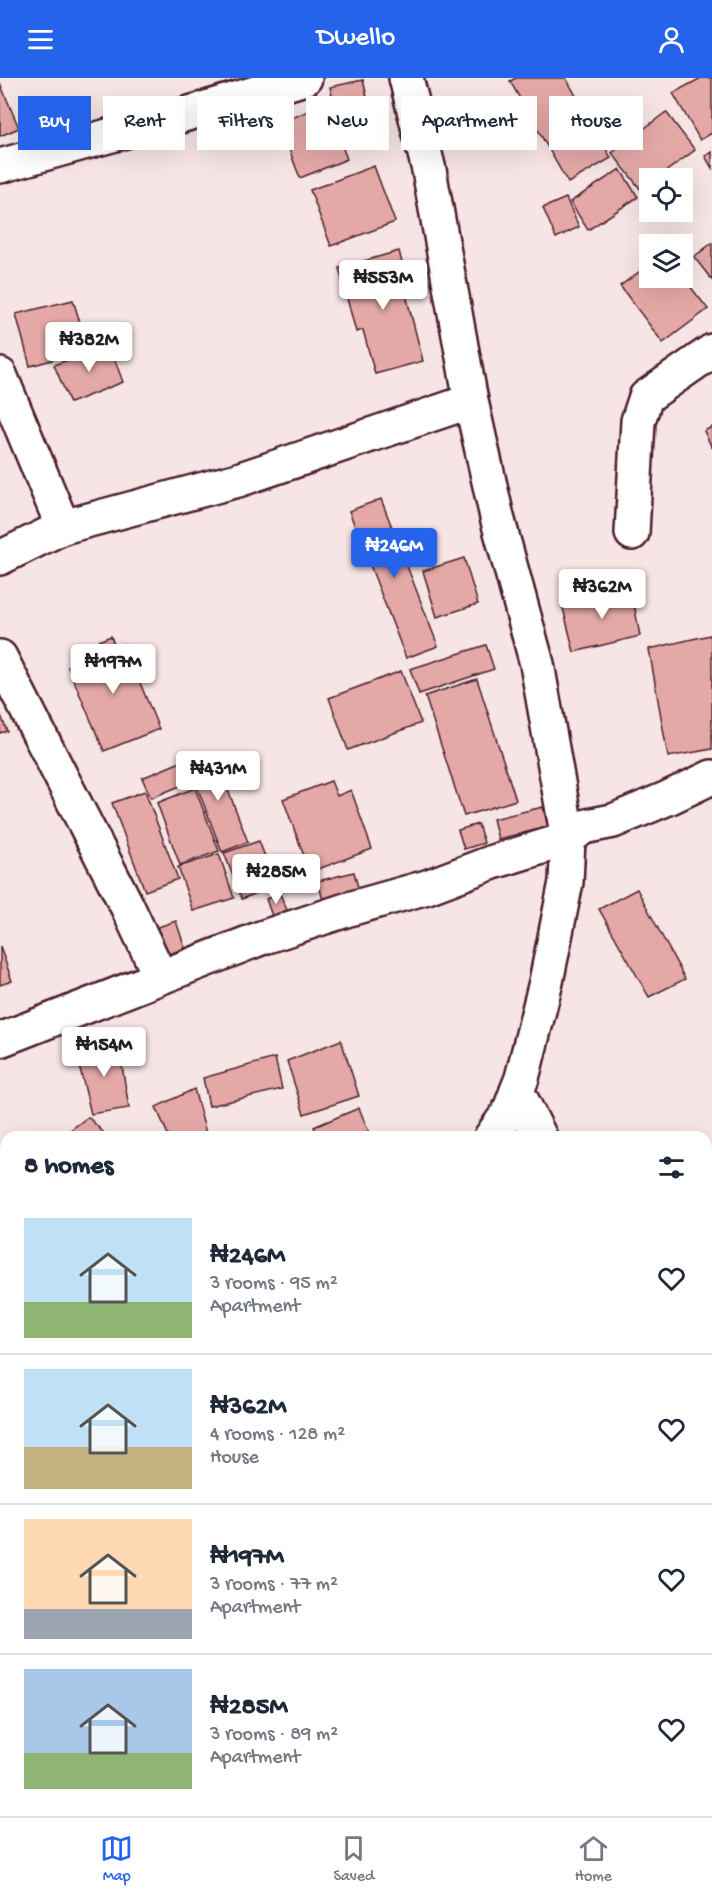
<!DOCTYPE html>
<meta charset="utf-8">
<style>
body{margin:0;font-family:"Gochi Hand",sans-serif;background:#f6f6f7;color:#1f2937;height:100vh;display:flex;flex-direction:column;font-size:22px;white-space:nowrap}
*{box-sizing:border-box;margin:0}
p{font-size:20px;color:#747a83}
.icon{flex:none;width:33px;height:33px;fill:none;stroke:currentColor;stroke-width:2;stroke-linecap:round;stroke-linejoin:round}
.map{position:relative;flex:1;overflow:hidden}
.details{position:absolute;left:0px;top:1053px;width:712px;height:686px;display:flex;flex-direction:column;background:#fff;border-radius:18px 18px 0 0;box-shadow:0 6px 24px #0002}
.details>*{flex:none}
.hud{position:absolute;left:18px;top:18px;width:676px;height:54px;display:flex;gap:12px}
.tools{position:absolute;left:639px;top:90px;display:grid;gap:12px}
.tools a{display:grid;place-items:center;width:54px;height:54px;border-radius:0px;background:#fff;box-shadow:0 6px 24px #0002;font-size:30px}
.price{position:absolute;translate:-50% -51px;padding:0 14px;border-radius:6px;background:#fff;color:#222;font-size:20px;line-height:39px;filter:drop-shadow(0 2px 3px #0008)}
.price::after{content:'';position:absolute;left:50%;top:36px;width:18px;height:14px;margin-left:-9px;background:inherit;clip-path:polygon(0 0,100% 0,50% 100%)}
.price.active{background:#2563eb;color:#fff}
ul{padding:0;list-style:none}
li{display:flex;align-items:center;gap:18px;height:150px;padding:0 24px}
li+li{border-top:2px solid #e0e1e3}
li span{display:grid;place-items:center;flex:none;width:168px;height:120px;border-radius:0px;color:#555}
li>.icon{margin-inline-start:auto}
span .icon{width:72px;height:72px;fill:#fffc;stroke-width:1}
li b{font-size:26px}
h2{display:flex;justify-content:space-between;align-items:center;height:72px;padding:0 24px;font-size:26px}
.tag{padding:0 21px;border-radius:0px;background:#fff;box-shadow:0 6px 24px #0002;font-size:21px;line-height:54px}
.tag.active{background:#2563eb;color:#fff}
header{display:flex;justify-content:space-between;align-items:center;height:78px;padding:0 24px;background:#2563eb;color:#fff;font-size:27px;font-weight:600}
.menu{display:flex;justify-content:space-around;align-items:center;height:84px;border-top:2px solid #e0e1e3;background:#fff;font-size:16px;color:#747a83}
.menu a{display:grid;justify-items:center;gap:3px}
.menu .active{color:#2563eb}
.map>svg:first-child{display:block}
.building{fill:#e4a9a7;stroke:#4a1f2b;stroke-width:1.5}
.lines{fill:none;stroke-linecap:round;stroke-linejoin:round}
.minor-casing{stroke:#4a1f2b;stroke-width:38}
.major-casing{stroke:#4a1f2b;stroke-width:38}
.minor{stroke:#fff;stroke-width:33}
.major{stroke:#fff;stroke-width:33}
</style>
<header><svg class="icon" aria-label="menu" viewBox="0 0 24 24"><path d="M4 6h16M4 12h16M4 18h16"/></svg>Dwello<svg class="icon" aria-label="person" viewBox="0 0 24 24"><circle cx="12" cy="8" r="4"/><path d="M4 21q1-7 8-7t8 7"/></svg></header>
<div class="map">
<svg width="712" height="1738" viewBox="0 0 712 1738">
<rect width="100%" height="100%" fill="#f7e5e5"/>
<filter id="ink" filterUnits="userSpaceOnUse"><feTurbulence type="fractalNoise" baseFrequency=".0167" numOctaves="2"/><feDisplacementMap in="SourceGraphic" scale="12" xChannelSelector="R" yChannelSelector="G"/><feConvolveMatrix kernelMatrix="1 2 1 2 8 2 1 2 1" color-interpolation-filters="sRGB"/></filter>
<g filter="url(#ink)">
<g class="building">
<polygon points="516,0 566,0 611,80 568,105 510,3"/>
<polygon points="701,0 712,0 712,55 700,62 673,15"/>
<polygon points="363,2 368,23 335,30 330,9"/>
<polygon points="0,5 19,50 0,58"/>
<polygon points="326,26 347,81 300,100 279,45"/>
<polygon points="666,34 695,72 657,100 650,100 650,106 641,112 612,75"/>
<polygon points="712,74 712,90 705,78"/>
<polygon points="374,88 395,144 331,168 310,112"/>
<polygon points="620,91 638,119 588,152 570,124"/>
<polygon points="566,120 579,149 556,160 543,130"/>
<polygon points="712,165 712,202 694,179"/>
<polygon points="399,173 410,216 406,217 423,283 375,296 363,252 356,254 339,190"/>
<polygon points="650,186 650,200 682,200 682,198 708,231 663,265 620,208"/>
<polygon points="73,222 86,264 49,275 52,282 30,288 16,236"/>
<polygon points="109,266 123,304 70,325 54,287"/>
<polygon points="712,349 712,370 704,353"/>
<polygon points="381,421 438,568 406,580 349,433"/>
<polygon points="464,480 478,526 437,539 423,493"/>
<polygon points="631,510 640,558 574,574 562,526"/>
<polygon points="710,557 712,567 712,671 668,679 649,571"/>
<polygon points="111,558 115,570 124,566 159,651 104,673 68,589 93,579 88,567"/>
<polygon points="486,567 494,591 419,616 410,591"/>
<polygon points="401,593 421,645 348,672 329,620"/>
<polygon points="477,601 516,722 464,738 425,618"/>
<polygon points="0,635 7,653 0,655"/>
<polygon points="214,675 248,764 222,774 188,685"/>
<polygon points="183,683 192,703 151,720 142,700"/>
<polygon points="331,703 337,718 351,712 372,771 310,794 283,721"/>
<polygon points="195,710 219,773 180,787 157,725"/>
<polygon points="145,713 178,801 145,813 112,725"/>
<polygon points="543,729 548,749 498,761 493,741"/>
<polygon points="478,746 484,765 464,771 458,752"/>
<polygon points="259,763 276,807 242,821 224,775"/>
<polygon points="219,776 234,820 193,833 178,789"/>
<polygon points="354,794 360,817 324,826 318,803"/>
<polygon points="637,811 685,901 649,919 599,831"/>
<polygon points="280,816 287,832 272,838 266,821"/>
<polygon points="176,843 185,870 165,878 155,850"/>
<polygon points="0,868 12,903 0,907"/>
<polygon points="341,962 359,1018 304,1036 287,983"/>
<polygon points="118,964 129,1030 91,1036 76,974"/>
<polygon points="275,980 282,1011 209,1028 203,1000"/>
<polygon points="194,1011 207,1059 169,1059 156,1029"/>
<polygon points="359,1030 371,1059 319,1059 314,1049"/>
<polygon points="88,1039 108,1059 61,1059"/>
<polygon points="6,1076 6,1145 2,1148 0,1145 0,1081"/>
<polygon points="712,1692 712,1738 682,1738 681,1732 706,1732 706,1693"/>
<polygon points="147,1732 237,1732 237,1737 152,1738"/>
</g>
<g class="lines">
<g class="minor-casing">
<g id="minor">
<polyline points="406,0 429,92 471,323 497,439 537,586 568,761 566,804 546,904 522,1000 509,1034 491,1059"/>
<polyline points="0,88 180,38 305,0"/>
<polyline points="0,297 63,449"/>
<polyline points="632,455 638,343 646,319 712,273"/>
<polyline points="0,480 63,449 238,402 471,323"/>
<polyline points="0,579 127,828 160,898"/>
<polyline points="0,962 261,860 349,831 427,809 493,784 568,761 583,749 613,743 668,720 712,699"/>
<polyline points="517,1013 540,1059"/>
<polyline points="0,1446 6,1444"/>
<polyline points="317,1738 334,1732"/>
<polyline points="502,1738 502,1732"/>
</g>
</g>
<g class="major-casing">
<g id="major">
<polyline points="706,1212 712,1209"/>
<polyline points="0,1551 6,1549"/>
</g>
</g>
<use href="#minor" class="minor"/>
<use href="#major" class="major"/>
</g>
</g>
</svg>
<div class="tools">
<a><svg class="icon" aria-label="locate" viewBox="0 0 24 24"><circle cx="12" cy="12" r="6"/><path d="M12 2v4M12 18v4M2 12h4M18 12h4"/></svg></a>
<a><svg class="icon" aria-label="layers" viewBox="0 0 24 24"><path d="M12 4l9 5-9 5-9-5zM3 14l9 5 9-5"/></svg></a>
</div>
<b class="price" style="left:383px;top:233px">₦553M</b>
<b class="price" style="left:89px;top:295px">₦382M</b>
<b class="price active" style="left:394px;top:501px">₦246M</b>
<b class="price" style="left:602px;top:542px">₦362M</b>
<b class="price" style="left:113px;top:617px">₦197M</b>
<b class="price" style="left:218px;top:724px">₦431M</b>
<b class="price" style="left:276px;top:827px">₦285M</b>
<b class="price" style="left:104px;top:1000px">₦154M</b>
<div class="hud">
<a class="tag active">Buy</a>
<a class="tag">Rent</a>
<a class="tag">Filters</a>
<a class="tag">New</a>
<a class="tag">Apartment</a>
<a class="tag">House</a>
</div>
<section class="details">
<h2>8 homes<svg class="icon" aria-label="filters" viewBox="0 0 24 24"><path d="M4 7h16M4 17h16"/><circle cx="9" cy="7" r="2"/><circle cx="15" cy="17" r="2"/></svg></h2>
<ul>
<li><span style="background:linear-gradient(#bfe0f5 70%,#8fb573 0)"><svg class="icon" aria-label="home" viewBox="0 0 24 24"><path d="M3 11l9-7 9 7M6 9v11h12V9"/></svg></span><div><b>₦246M</b><p>3 rooms · 95 m²</p><p>Apartment</p></div><svg class="icon" aria-label="heart" viewBox="0 0 24 24"><path d="M12 20l-8-8c-3-5 5-10 8-4 3-6 11-1 8 4z"/></svg></li>
<li><span style="background:linear-gradient(#bfe0f5 65%,#c2b280 0)"><svg class="icon" aria-label="home" viewBox="0 0 24 24"><path d="M3 11l9-7 9 7M6 9v11h12V9"/></svg></span><div><b>₦362M</b><p>4 rooms · 128 m²</p><p>House</p></div><svg class="icon" aria-label="heart" viewBox="0 0 24 24"><path d="M12 20l-8-8c-3-5 5-10 8-4 3-6 11-1 8 4z"/></svg></li>
<li><span style="background:linear-gradient(#ffd9b3 75%,#9aa5b1 0)"><svg class="icon" aria-label="home" viewBox="0 0 24 24"><path d="M3 11l9-7 9 7M6 9v11h12V9"/></svg></span><div><b>₦197M</b><p>3 rooms · 77 m²</p><p>Apartment</p></div><svg class="icon" aria-label="heart" viewBox="0 0 24 24"><path d="M12 20l-8-8c-3-5 5-10 8-4 3-6 11-1 8 4z"/></svg></li>
<li><span style="background:linear-gradient(#a9c7e8 70%,#8fb573 0)"><svg class="icon" aria-label="home" viewBox="0 0 24 24"><path d="M3 11l9-7 9 7M6 9v11h12V9"/></svg></span><div><b>₦285M</b><p>3 rooms · 89 m²</p><p>Apartment</p></div><svg class="icon" aria-label="heart" viewBox="0 0 24 24"><path d="M12 20l-8-8c-3-5 5-10 8-4 3-6 11-1 8 4z"/></svg></li>
</ul>
</section>
</div>
<nav class="menu">
<a class="active"><svg class="icon" aria-label="map" viewBox="0 0 24 24"><path d="M3 6l6-2 6 2 6-2v14l-6 2-6-2-6 2zM9 4v14M15 6v14"/></svg>Map</a>
<a><svg class="icon" aria-label="saved" viewBox="0 0 24 24"><path d="M7 4h10v16l-5-4-5 4z"/></svg>Saved</a>
<a><svg class="icon" aria-label="home" viewBox="0 0 24 24"><path d="M3 11l9-7 9 7M6 9v11h12V9"/></svg>Home</a>
</nav>
